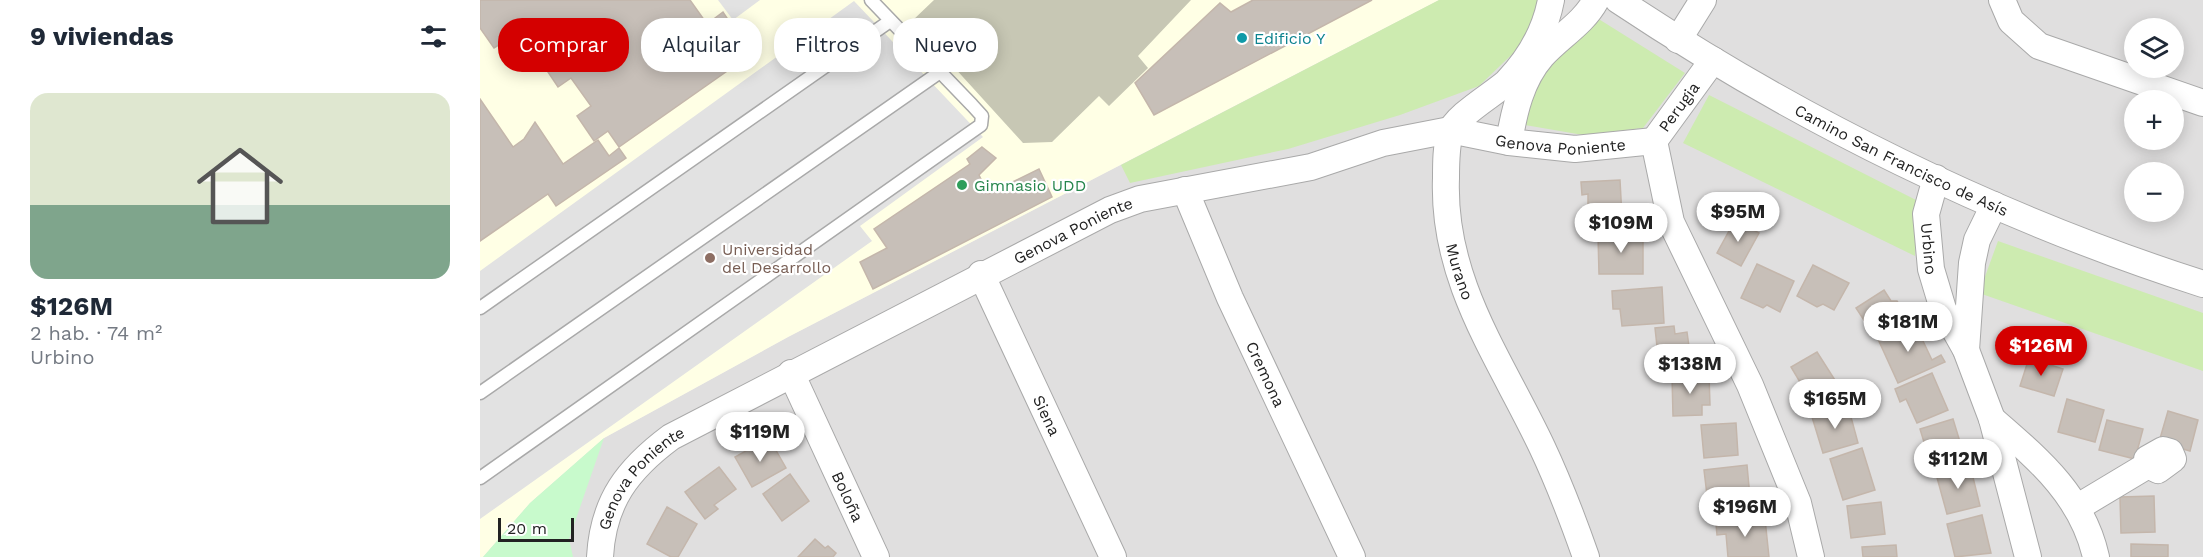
<!DOCTYPE html>
<html lang="es">
<meta charset="utf-8">
<style>
body{margin:0;font-family:"Work Sans",sans-serif;background:#f6f6f7;color:#1f2937;height:100vh;display:flex;flex-direction:column;font-size:22px;white-space:nowrap}
*{box-sizing:border-box;margin:0}
p{font-size:20px;color:#747a83}
.icon{flex:none;width:33px;height:33px;fill:none;stroke:currentColor;stroke-width:2;stroke-linecap:round;stroke-linejoin:round}
.map{position:relative;flex:1;overflow:hidden}
.drawer{display:flex;flex-direction:column;background:#fff;width:480px}
.drawer>*{flex:none}
.hud{position:absolute;left:18px;top:18px;width:570px;height:54px;display:flex;gap:12px}
.controls{position:absolute;left:1644px;top:18px;display:grid;gap:12px}
.controls a{display:grid;place-items:center;width:60px;height:60px;border-radius:50%;background:#fff;box-shadow:0 3px 15px #0003;font-size:30px}
.scale{position:absolute;left:18px;bottom:15px;width:76px;box-sizing:border-box;padding-left:6px;border:3px solid #222;border-top:0;font-size:16px;line-height:21px;white-space:nowrap;color:#222;-webkit-text-stroke:4px #fff;paint-order:stroke}
.price{position:absolute;translate:-50% -51px;padding:0 14px;border-radius:21px;background:#fff;color:#222;font-size:20px;line-height:39px;filter:drop-shadow(0 2px 3px #0008)}
.price::after{content:'';position:absolute;left:50%;top:36px;width:18px;height:14px;margin-left:-9px;background:inherit;clip-path:polygon(0 0,100% 0,50% 100%)}
.price.on{background:#d40000;color:#fff}
ul{padding:0;list-style:none}
li{display:grid;align-content:center;gap:12px;height:318px;padding:0 30px}
li span{display:grid;place-items:center;height:186px;border-radius:18px;color:#555}
li>.icon{margin-inline-start:auto}
span .icon{width:108px;height:108px;fill:#fffc;stroke-width:1}
li b{font-size:26px}
h2{display:flex;justify-content:space-between;align-items:center;height:72px;padding:0 30px;font-size:26px}
.chip{padding:0 21px;border-radius:24px;background:#fff;box-shadow:0 3px 15px #0003;font-size:21px;line-height:54px}
.chip.on{background:#d40000;color:#fff}
main{display:flex;flex:1;min-height:0}
.map>svg:first-child{display:block}
.residential{fill:#e0dfdf;fill-rule:evenodd}
.education{fill:#ffffe5}
.construction{fill:#c7c7b4}
.grass{fill:#cdebb0}
.park{fill:#c8facc}
.parking{fill:#e2e2e2}
.building{fill:#c7bfb8;stroke:#c4b6ab;stroke-width:1.5}
.lines{fill:none;stroke-linecap:round;stroke-linejoin:round}
.service-casing{stroke:#a9a9a9;stroke-width:15}
.minor-casing{stroke:#a9a9a9;stroke-width:28}
.service{stroke:#fff;stroke-width:12}
.minor{stroke:#fff;stroke-width:26}
.culture-dot{fill:#0f9aa8;stroke:#fff;stroke-width:2}
.leisure-dot{fill:#2e9e5b;stroke:#fff;stroke-width:2}
.education-dot{fill:#8d6e63;stroke:#fff;stroke-width:2}
.labels{text-anchor:middle;dominant-baseline:central;stroke-width:4.5;stroke-linejoin:round;paint-order:stroke}
.culture-label{font-size:16px;fill:#0d838f;stroke:#fff;text-anchor:start}
.street-label{font-size:16px;fill:#222;stroke:#fff}
.leisure-label{font-size:16px;fill:#27864d;stroke:#fff;text-anchor:start}
.education-label{font-size:16px;fill:#785e54;stroke:#fff;text-anchor:start}
</style>
<main>
<section class="drawer">
<h2>9 viviendas<svg class="icon" aria-label="filters" viewBox="0 0 24 24"><path d="M4 7h16M4 17h16"/><circle cx="9" cy="7" r="2"/><circle cx="15" cy="17" r="2"/></svg></h2>
<ul>
<li><span style="background:linear-gradient(#dfe7d0 60%,#7fa58c 0)"><svg class="icon" aria-label="home" viewBox="0 0 24 24"><path d="M3 11l9-7 9 7M6 9v11h12V9"/></svg></span><div><b>$126M</b><p>2 hab. · 74 m²</p><p>Urbino</p></div></li>
</ul>
</section>
<div class="map">
<svg width="1723" height="557" viewBox="0 0 1723 557">
<rect width="100%" height="100%" fill="#f2efe9"/>
<path class="residential" d="M 959,0 L 1723,0 L 1723,557 L 3,557 L 50,503 L 124,438 L 308,337 ZM 1654,28 L 1694,28 L 1694,68 L 1654,68 ZM 1654,100 L 1694,100 L 1694,140 L 1654,140 ZM 1654,172 L 1694,172 L 1694,212 L 1654,212 Z"/>
<polygon class="education" points="0,0 959,0 308,337 124,438 50,503 3,557 0,557"/>
<polygon class="construction" points="454,0 711,0 658,56 668,68 629,106 619,96 572,142 543,143 432,21"/>
<g class="grass">
<polygon points="959,0 1059,0 1047,40 999,86 920,115 808,149 650,183 641,165"/>
<polygon points="1117,18 1205,73 1163,128 1103,135 1045,125 1055,82 1085,47"/>
<polygon points="1229,95 1436,200 1435,256 1203,143"/>
<polygon points="1518,241 1723,313 1723,371 1499,293"/>
</g>
<polygon class="park" points="124,438 89,539 93,557 3,557 50,503"/>
<g class="parking">
<polygon points="238,0 280,0 253,20"/>
<polygon points="374,1 503,137 380,226 392,241 0,519 0,271"/>
</g>
<g class="building">
<polygon points="0,0 210,0 227,24 243,12 261,39 246,49 257,64 139,147 128,131 114,141 97,116 111,106 91,78 78,87 60,60 45,70 25,41 14,48 0,28"/>
<polygon points="773,0 892,0 674,115 655,83 740,3 751,12"/>
<polygon points="0,99 33,147 44,139 55,122 83,164 118,140 129,156 139,148 146,158 76,206 68,194 0,241"/>
<polygon points="502,147 516,158 499,175 508,194 559,169 572,197 393,289 380,262 407,248 394,229 490,164 487,159"/>
<polygon points="1140,180 1142,217 1108,218 1108,194 1102,195 1101,182"/>
<polygon points="1255,220 1279,233 1261,266 1237,253"/>
<polygon points="1163,234 1163,274 1119,274 1118,235"/>
<polygon points="1277,264 1314,281 1300,312 1287,305 1283,308 1261,298"/>
<polygon points="1333,265 1369,283 1354,310 1343,304 1337,307 1317,296"/>
<polygon points="1182,287 1184,323 1142,326 1140,309 1133,309 1132,291"/>
<polygon points="1404,290 1411,301 1417,301 1425,313 1393,334 1376,308"/>
<polygon points="1434,322 1452,360 1461,355 1465,362 1418,383 1398,339"/>
<polygon points="1194,326 1195,334 1207,332 1211,361 1179,365 1175,328"/>
<polygon points="1337,352 1360,388 1333,404 1311,367"/>
<polygon points="1549,358 1583,369 1574,396 1540,386"/>
<polygon points="1452,373 1468,410 1437,423 1426,399 1420,402 1415,389"/>
<polygon points="1229,375 1230,405 1222,405 1222,415 1193,416 1192,376"/>
<polygon points="1587,399 1624,410 1615,442 1578,432"/>
<polygon points="1368,406 1378,443 1343,453 1332,417"/>
<polygon points="1688,411 1718,420 1710,451 1679,442"/>
<polygon points="1473,419 1484,455 1451,465 1440,429"/>
<polygon points="1627,420 1663,429 1655,459 1619,450"/>
<polygon points="1256,423 1258,455 1224,458 1221,425"/>
<polygon points="289,438 306,468 272,487 255,457"/>
<polygon points="1382,448 1395,490 1363,500 1350,459"/>
<polygon points="1267,465 1271,508 1229,512 1224,470"/>
<polygon points="1490,465 1500,506 1467,514 1456,474"/>
<polygon points="239,467 256,489 234,505 238,509 225,519 205,492"/>
<polygon points="310,474 329,501 302,521 283,494"/>
<polygon points="1674,496 1675,532 1641,533 1640,497"/>
<polygon points="1401,502 1405,534 1371,538 1367,506"/>
<polygon points="187,507 217,524 198,557 191,557 167,544"/>
<polygon points="1502,515 1511,553 1475,557 1467,524"/>
<polygon points="1285,519 1289,557 1248,557 1246,534 1237,535 1236,524"/>
<polygon points="335,539 345,548 348,546 356,553 353,557 318,557"/>
<polygon points="1651,544 1688,545 1688,557 1651,557"/>
<polygon points="1416,545 1417,557 1383,557 1382,547"/>
</g>
<g class="lines">
<g class="service-casing">
<g id="service">
<polyline points="0,308 410,21"/>
<polyline points="0,393 460,72"/>
<polyline points="0,478 501,125 502,116 492,105 391,0"/>
</g>
</g>
<g class="minor-casing">
<g id="minor">
<path id="s1" d="M 1071,0 C 1065,32 1050,58 1027,82 C 1014,94 974,117 970,133 C 966,147 966,163 966,178 C 962,281 1020,358 1062,447 C 1079,483 1093,520 1106,557"/>
<path id="s2" d="M 1138,0 C 1318,120 1517,218 1723,284"/>
<polyline points="1522,0 1531,21 1559,46 1723,103"/>
<polyline points="1198,40 1223,0"/>
<polyline points="1233,60 1174,141 1191,222 1270,385 1318,503 1331,557"/>
<path d="M 1029,142 C 1034,112 1041,80 1062,56 C 1080,36 1103,24 1116,0"/>
<path id="s3" d="M 1456,178 L 1446,214 L 1451,269 L 1463,309 L 1486,350 L 1512,419 L 1548,557"/>
<path id="s4" d="M 705,190 L 750,298 L 872,557"/>
<path id="s5" d="M 501,274 L 633,557"/>
<polyline points="1486,350 1492,263 1497,240 1514,205"/>
<path id="s6" d="M 311,373 L 396,557"/>
<path d="M 1512,419 C 1558,459 1602,495 1616,557"/>
<polyline points="1598,507 1668,465 1667,459 1683,450 1690,452 1693,459 1678,470 1668,465"/>
<path id="s7" d="M 120,557 C 123,501 148,469 191,437 L 630,210 L 660,199 L 831,167 L 903,143 L 970,130 L 1029,142 L 1095,149 L 1174,141"/>
</g>
</g>
<use href="#service" class="service"/>
<use href="#minor" class="minor"/>
</g>
<circle class="culture-dot" cx="762" cy="38" r="6"/>
<circle class="leisure-dot" cx="482" cy="185" r="6"/>
<circle class="education-dot" cx="230" cy="258" r="6"/>
<g class="labels">
<g class="culture-label">
<text x="774" y="38">Edificio Y</text>
</g>
<g class="street-label">
<text transform="translate(1199 107) rotate(-54)">Perugia</text>
<text stroke="none"><textPath href="#s7" startOffset="1101">Genova Poniente</textPath></text>
<text stroke="none"><textPath href="#s2" startOffset="326">Camino San Francisco de Asís</textPath></text>
<text stroke="none"><textPath href="#s7" startOffset="597">Genova Poniente</textPath></text>
<text stroke="none"><textPath href="#s3" startOffset="72">Urbino</textPath></text>
<text stroke="none"><textPath href="#s1" startOffset="312">Murano</textPath></text>
<text stroke="none"><textPath href="#s4" startOffset="201">Cremona</textPath></text>
<text stroke="none"><textPath href="#s5" startOffset="156">Siena</textPath></text>
<text stroke="none"><textPath href="#s7" startOffset="93">Genova Poniente</textPath></text>
<text stroke="none"><textPath href="#s6" startOffset="136">Boloña</textPath></text>
</g>
<g class="leisure-label">
<text x="494" y="185">Gimnasio UDD</text>
</g>
<g class="education-label">
<text x="242" y="249">Universidad<tspan x="242" dy="18">del Desarrollo</tspan></text>
</g>
</g>
</svg>
<div class="controls">
<a><svg class="icon" aria-label="layers" viewBox="0 0 24 24"><path d="M12 4l9 5-9 5-9-5zM3 14l9 5 9-5"/></svg></a>
<a>+</a>
<a>−</a>
</div>
<div class="scale">20 m</div>
<b class="price" style="left:1258px;top:243px">$95M</b>
<b class="price" style="left:1141px;top:254px">$109M</b>
<b class="price" style="left:1428px;top:353px">$181M</b>
<b class="price on" style="left:1561px;top:377px">$126M</b>
<b class="price" style="left:1210px;top:395px">$138M</b>
<b class="price" style="left:1355px;top:430px">$165M</b>
<b class="price" style="left:280px;top:463px">$119M</b>
<b class="price" style="left:1478px;top:490px">$112M</b>
<b class="price" style="left:1265px;top:538px">$196M</b>
<div class="hud">
<a class="chip on">Comprar</a>
<a class="chip">Alquilar</a>
<a class="chip">Filtros</a>
<a class="chip">Nuevo</a>
</div>
</div>
</main>
